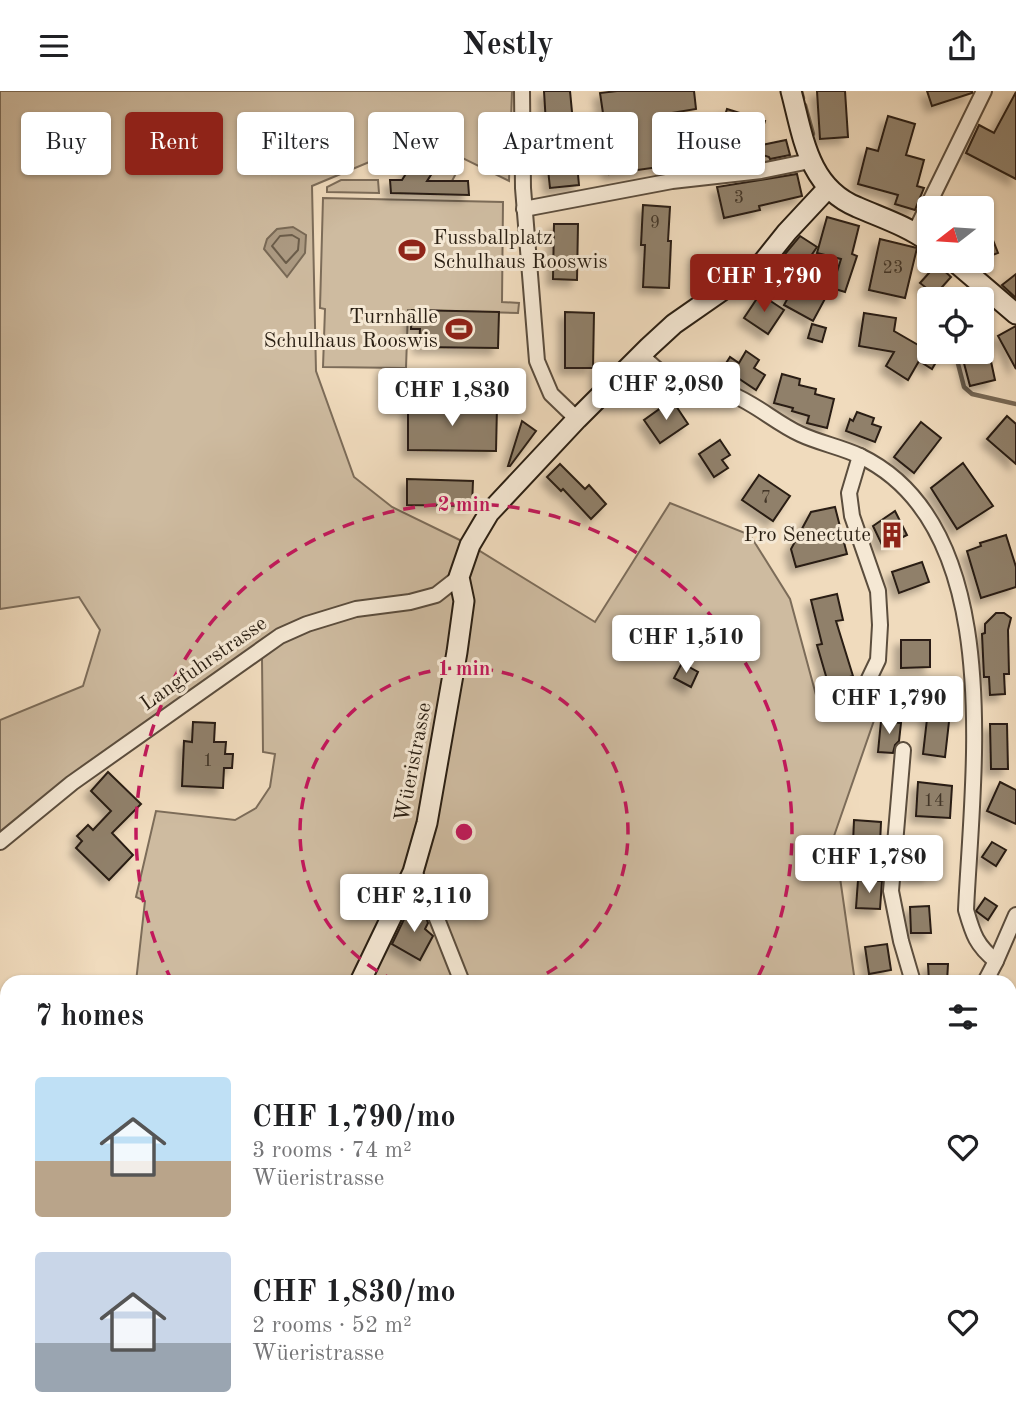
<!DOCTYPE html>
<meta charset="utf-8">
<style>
body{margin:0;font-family:"Old Standard TT",serif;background:#f6f6f6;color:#202124;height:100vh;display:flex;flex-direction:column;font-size:26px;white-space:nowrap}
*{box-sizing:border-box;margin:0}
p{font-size:23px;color:#757577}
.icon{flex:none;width:38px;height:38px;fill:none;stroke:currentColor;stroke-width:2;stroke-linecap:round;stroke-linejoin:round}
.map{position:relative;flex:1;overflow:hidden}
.details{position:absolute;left:0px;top:884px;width:1017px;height:450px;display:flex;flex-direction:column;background:#fff;border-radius:21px 21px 0 0;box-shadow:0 2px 5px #0004}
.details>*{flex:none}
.hud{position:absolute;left:21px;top:21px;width:975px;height:63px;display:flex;gap:14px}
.needle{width:46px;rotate:253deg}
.fabs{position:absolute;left:917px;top:105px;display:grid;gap:14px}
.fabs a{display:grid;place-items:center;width:77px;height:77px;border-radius:7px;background:#fff;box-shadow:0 2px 5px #0004;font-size:35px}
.price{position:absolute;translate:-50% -60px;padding:0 16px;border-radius:7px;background:#fff;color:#222;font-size:23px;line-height:46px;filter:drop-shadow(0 2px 4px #0008)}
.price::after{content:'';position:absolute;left:50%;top:42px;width:21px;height:16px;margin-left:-10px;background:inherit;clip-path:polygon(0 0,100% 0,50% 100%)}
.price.selected{background:#8f2418;color:#fff}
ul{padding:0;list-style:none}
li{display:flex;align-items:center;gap:21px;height:175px;padding:0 35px}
li span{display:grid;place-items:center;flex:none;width:196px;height:140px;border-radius:7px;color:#555}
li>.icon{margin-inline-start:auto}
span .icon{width:84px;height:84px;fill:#fffc;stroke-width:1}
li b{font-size:30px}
h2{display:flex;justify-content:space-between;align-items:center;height:84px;padding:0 35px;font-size:30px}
.pill{padding:0 24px;border-radius:7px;background:#fff;box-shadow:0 2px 5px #0004;font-size:24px;line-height:63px}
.pill.selected{background:#8f2418;color:#fff}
header{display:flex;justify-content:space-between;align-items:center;height:91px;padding:0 35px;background:#fff;font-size:32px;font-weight:700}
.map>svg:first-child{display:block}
.green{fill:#cebba0;stroke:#7c6c59;stroke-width:2}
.water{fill:#ac9b83;stroke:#786956;stroke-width:2}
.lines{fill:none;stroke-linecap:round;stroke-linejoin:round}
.shore{stroke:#6a5c4a;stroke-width:2}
.stream{stroke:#786956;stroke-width:4.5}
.building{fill:#90806b;stroke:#291e12;stroke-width:2;filter:url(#shadow)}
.street-casing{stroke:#5b4d3d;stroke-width:18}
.secondary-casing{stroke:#291e12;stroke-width:23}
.street{stroke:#f5e8d4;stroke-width:14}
.secondary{stroke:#f5e8d4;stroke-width:19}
.ring{fill:none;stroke:#c2185b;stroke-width:3.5;stroke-dasharray:12 9}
.labels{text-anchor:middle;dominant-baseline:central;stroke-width:6;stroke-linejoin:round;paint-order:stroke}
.number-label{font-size:18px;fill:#433628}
.poi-label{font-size:21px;fill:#291e12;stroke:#f5e8d4;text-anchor:end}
.street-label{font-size:21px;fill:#291e12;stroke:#f5e8d4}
.centre{fill:#c2185b;stroke:#f5e8d4;stroke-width:3.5}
.ring-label{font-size:21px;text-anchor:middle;font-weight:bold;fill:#c2185b;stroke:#f5e8d4;stroke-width:6;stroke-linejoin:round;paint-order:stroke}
</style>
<header><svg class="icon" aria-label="menu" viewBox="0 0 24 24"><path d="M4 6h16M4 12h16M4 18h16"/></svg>Nestly<svg class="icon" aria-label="share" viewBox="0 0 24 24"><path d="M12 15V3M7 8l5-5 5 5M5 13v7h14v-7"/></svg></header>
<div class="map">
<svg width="1016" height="1333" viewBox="0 0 1016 1333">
<defs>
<filter id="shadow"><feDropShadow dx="-6" dy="6" stdDeviation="3.5" flood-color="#0004"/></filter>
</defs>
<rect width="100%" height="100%" fill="#f0dbbd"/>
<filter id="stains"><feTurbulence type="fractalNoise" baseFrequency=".00286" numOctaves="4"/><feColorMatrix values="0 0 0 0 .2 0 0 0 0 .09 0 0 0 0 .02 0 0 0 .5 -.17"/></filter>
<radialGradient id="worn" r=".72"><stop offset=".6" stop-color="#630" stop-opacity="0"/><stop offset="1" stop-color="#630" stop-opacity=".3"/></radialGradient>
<g class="green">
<polygon points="0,0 512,0 509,90 424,48 312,95 316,280 354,386 392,416 470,454 595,531 670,412 750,444 790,508 816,604 878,618 834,745 855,891 136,891 145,810 136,806 156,720 235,729 256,717 270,696 275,663 263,661 262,568 258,561 0,751 0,629 83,595 100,539 79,506 0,518"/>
<polygon points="438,62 461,73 452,90 427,90 435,77 431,74"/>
<polygon points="341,89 378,89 379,102 327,101 327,96"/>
<polygon points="323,107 503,111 502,211 519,212 518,222 408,219 406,277 323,276 325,218 320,217"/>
<polygon points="1016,971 1016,1183 1010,1162 1010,972"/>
<polygon points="0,1238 7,1243 7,1326 214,1327 212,1333 0,1333"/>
<polygon points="1016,1257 1016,1333 891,1333 891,1327 1010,1326 1010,1258"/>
<polygon points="288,1327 813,1327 810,1333 300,1333"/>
</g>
<polygon class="water" points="293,136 306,144 305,162 287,186 264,158 267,148 277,138"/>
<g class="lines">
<polygon class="shore" points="292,144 299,148 298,159 286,172 272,155 280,145"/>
<g class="stream">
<polyline points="801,0 803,7"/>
<polyline points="805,14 813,43"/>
<polyline points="955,261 964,296 972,303 1016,313"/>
</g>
</g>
<g class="building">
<polygon points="544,0 570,0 579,94 550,97 545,50 547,50"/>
<polygon points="617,0 694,0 696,18 659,24 666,75 609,83 605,50 607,49 600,2"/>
<polygon points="817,0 845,0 848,46 820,48"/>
<polygon points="927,0 972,0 972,2 932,15"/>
<polygon points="1016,1 1016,88 966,62 979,34 994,42"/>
<polygon points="727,18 765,30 757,55 786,49 790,64 770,68 769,66 717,49"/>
<polygon points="888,25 915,33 906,64 924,69 917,95 924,97 915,119 895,113 898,104 858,93 867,57 878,60"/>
<polygon points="713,44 720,67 704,72 702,67 695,69 689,51"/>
<polygon points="417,65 436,76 427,90 468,90 469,104 391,102 390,89 402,89"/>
<polygon points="797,83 802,105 759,115 760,119 724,127 717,96"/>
<polygon points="643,114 670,116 668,150 671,150 669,197 643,196 645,154 641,154"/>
<polygon points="982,121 998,162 982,168"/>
<polygon points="827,126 859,135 852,163 857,165 845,201 832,197 841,168 817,162"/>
<polygon points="554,133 578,133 577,189 553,188"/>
<polygon points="800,145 817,156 804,175 785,163"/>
<polygon points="880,148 917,157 905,207 869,199"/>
<polygon points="937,173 951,186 935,204 920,192"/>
<polygon points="1016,183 1016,207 1002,194"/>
<polygon points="797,190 826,206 813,230 784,214"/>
<polygon points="760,203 784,219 768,243 744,227"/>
<polygon points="412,219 499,221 498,257 419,256 420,238 411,238"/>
<polygon points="565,221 594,222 593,277 565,277"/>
<polygon points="864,222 896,227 894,240 939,266 932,278 919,270 908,289 886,275 894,261 859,255"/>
<polygon points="812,233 826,237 822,251 808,247"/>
<polygon points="1016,235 1016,278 998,245"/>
<polygon points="746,260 759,269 754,277 765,284 756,299 723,277 730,266 739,272"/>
<polygon points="961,261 989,261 995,289 970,295"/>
<polygon points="782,283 800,288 799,294 816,298 815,303 834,308 827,337 807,332 809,325 792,320 793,317 774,312"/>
<polygon points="672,309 688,333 660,352 644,329"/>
<polygon points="408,314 497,315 496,360 408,359"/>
<polygon points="857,321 874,327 872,333 881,336 875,351 846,340 850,328 853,330"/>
<polygon points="1007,325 1016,333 1016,373 987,348"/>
<polygon points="522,330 536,340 510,375 508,375"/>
<polygon points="921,331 941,347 914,382 894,366"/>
<polygon points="720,349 730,364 722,369 728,377 714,386 699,363"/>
<polygon points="963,372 993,415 957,438 931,397"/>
<polygon points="560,373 585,398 589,394 606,413 591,428 563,398 561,400 547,386"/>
<polygon points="759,384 790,405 773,430 742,409"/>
<polygon points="407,388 473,390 472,415 407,414"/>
<polygon points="835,416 847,463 796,476 791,458 811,421"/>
<polygon points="895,420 907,444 883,456 873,435"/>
<polygon points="1006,444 1016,476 1016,496 981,507 967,460 981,455 980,452"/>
<polygon points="922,471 929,491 899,502 892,481"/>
<polygon points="837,503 843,529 836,530 853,585 828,592 817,554 822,553 811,509"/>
<polygon points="996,522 1004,522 1011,527 1008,539 1009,583 1004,583 1005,603 990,604 989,586 984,586 982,543 985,542 985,533"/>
<polygon points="901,549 930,549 930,576 901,577"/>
<polygon points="682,572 698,581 691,596 674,587"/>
<polygon points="930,602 952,604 945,666 923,663"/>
<polygon points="881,630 901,632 899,650 895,654 893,662 878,661"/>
<polygon points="193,631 215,632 214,651 226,651 225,663 233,663 232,677 224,677 223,697 182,695 184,650 192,651"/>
<polygon points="990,633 1007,633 1008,678 991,678"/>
<polygon points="108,681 141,713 112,742 133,764 109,789 76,757 82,750 77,745 88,734 93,739 111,720 91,700"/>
<polygon points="918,691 952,695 950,727 916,725"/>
<polygon points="1000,691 1016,699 1016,733 987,720"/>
<polygon points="854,729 881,731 880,753 853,752"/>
<polygon points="992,751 1006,759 996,775 982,766"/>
<polygon points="909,757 928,757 929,784 909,784"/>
<polygon points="858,789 882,790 880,818 856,817"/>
<polygon points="985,807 997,815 988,829 976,820"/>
<polygon points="411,814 424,821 428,832 425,838 433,845 420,869 392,853"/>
<polygon points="929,815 931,842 911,842 910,816"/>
<polygon points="887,853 891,879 869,883 865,856"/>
<polygon points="928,873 948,873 947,891 929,891"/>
</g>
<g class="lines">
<g class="street-casing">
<g id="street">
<polyline points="522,0 523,97 537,270 551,303 577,328"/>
<polyline points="524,118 672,90 761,80 810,70"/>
<polyline points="915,141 984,0"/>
<path d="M 641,264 C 650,272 659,282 670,287 C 690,295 712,294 731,303 C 756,313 776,332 800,343 C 819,352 841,356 860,365 C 1008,436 972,685 966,819 C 973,843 976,854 996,870"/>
<polyline points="854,596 866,594 878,569 880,534 878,500 852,425 849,402 860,365"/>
<polyline points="903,659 891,800 901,850 913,891"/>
<polyline points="0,751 72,692 280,545 307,533 356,518 410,511 436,504 459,486"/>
<polyline points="413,781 426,800 462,891"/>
<polyline points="985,891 996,870 1016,824"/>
<polyline points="1010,1162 1016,1183"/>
<polyline points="810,1333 813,1326"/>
</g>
</g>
<g class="secondary-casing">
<g id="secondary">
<path d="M 791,0 C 803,45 808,96 857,116 C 882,127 907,135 929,151"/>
<polyline points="954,170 1016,223"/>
<polyline points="360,891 413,781 427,732 457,561 464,510 459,486 470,454 489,422 577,328 649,256 674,233 763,171 787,141 828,97"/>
<polyline points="212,1333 214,1326"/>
</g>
</g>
<use href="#street" class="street"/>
<use href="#secondary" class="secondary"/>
</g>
<g class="ring">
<path d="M396 890A164 164 0 1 1 532 890"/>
<path d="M172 890A328 328 0 1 1 756 890"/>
</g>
<defs>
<g id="stadium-bare" transform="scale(2.1)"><path d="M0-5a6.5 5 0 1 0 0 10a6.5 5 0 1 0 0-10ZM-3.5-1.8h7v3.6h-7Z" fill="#8f2418" stroke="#f5e8d4" stroke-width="2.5" paint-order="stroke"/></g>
<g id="building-bare" transform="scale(2.1)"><path d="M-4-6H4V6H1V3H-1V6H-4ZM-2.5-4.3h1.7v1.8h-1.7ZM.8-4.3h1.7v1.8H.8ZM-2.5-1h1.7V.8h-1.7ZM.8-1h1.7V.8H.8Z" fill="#8f2418" stroke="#f5e8d4" stroke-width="2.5" paint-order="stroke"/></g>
</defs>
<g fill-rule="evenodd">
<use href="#stadium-bare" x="412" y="159"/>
<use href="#stadium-bare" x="459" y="238"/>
<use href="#building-bare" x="892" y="444"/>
</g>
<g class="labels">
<g class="number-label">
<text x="739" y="107">3</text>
<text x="655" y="132">9</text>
<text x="893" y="177">23</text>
<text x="766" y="407">7</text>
<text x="208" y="670">1</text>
<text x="934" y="710">14</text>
</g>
<g class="poi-label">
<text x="433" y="147" text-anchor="start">Fussballplatz<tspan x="433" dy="24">Schulhaus Rooswis</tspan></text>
<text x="438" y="226">Turnhalle<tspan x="438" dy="24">Schulhaus Rooswis</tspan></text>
<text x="871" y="444">Pro Senectute</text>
</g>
<g class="street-label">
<text transform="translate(204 573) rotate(-35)">Langfuhrstrasse</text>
<text transform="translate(414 671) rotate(-79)">Wüeristrasse</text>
</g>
</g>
<circle cx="464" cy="741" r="10" class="centre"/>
<g class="ring-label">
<text x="464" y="420">2 min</text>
<text x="464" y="584">1 min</text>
</g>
<rect width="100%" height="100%" filter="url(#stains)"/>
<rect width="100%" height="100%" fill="url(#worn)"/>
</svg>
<div class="fabs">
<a><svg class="needle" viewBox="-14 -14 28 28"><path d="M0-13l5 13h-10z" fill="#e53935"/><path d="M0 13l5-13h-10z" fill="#757577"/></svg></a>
<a><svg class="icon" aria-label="locate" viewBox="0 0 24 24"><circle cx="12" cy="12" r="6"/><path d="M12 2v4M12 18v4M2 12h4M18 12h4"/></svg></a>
</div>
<b class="price selected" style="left:764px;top:223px">CHF 1,790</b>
<b class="price" style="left:666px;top:331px">CHF 2,080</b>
<b class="price" style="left:452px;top:337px">CHF 1,830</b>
<b class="price" style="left:686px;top:584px">CHF 1,510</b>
<b class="price" style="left:889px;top:645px">CHF 1,790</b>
<b class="price" style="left:869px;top:804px">CHF 1,780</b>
<b class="price" style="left:414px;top:843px">CHF 2,110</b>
<div class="hud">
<a class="pill">Buy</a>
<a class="pill selected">Rent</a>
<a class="pill">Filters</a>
<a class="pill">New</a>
<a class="pill">Apartment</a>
<a class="pill">House</a>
</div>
<section class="details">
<h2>7 homes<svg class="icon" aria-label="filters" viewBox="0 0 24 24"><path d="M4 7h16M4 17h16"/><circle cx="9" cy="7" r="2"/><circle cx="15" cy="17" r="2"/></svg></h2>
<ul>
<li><span style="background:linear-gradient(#bfe0f5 60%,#b9a48a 0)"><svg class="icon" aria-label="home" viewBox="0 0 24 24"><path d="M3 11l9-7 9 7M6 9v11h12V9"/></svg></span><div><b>CHF 1,790/mo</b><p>3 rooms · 74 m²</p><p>Wüeristrasse</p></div><svg class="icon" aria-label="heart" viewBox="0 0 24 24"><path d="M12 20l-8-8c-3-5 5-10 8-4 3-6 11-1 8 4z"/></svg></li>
<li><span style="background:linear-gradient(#c9d6e8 65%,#9aa5b1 0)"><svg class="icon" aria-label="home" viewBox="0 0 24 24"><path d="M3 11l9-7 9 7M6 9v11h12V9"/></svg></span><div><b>CHF 1,830/mo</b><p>2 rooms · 52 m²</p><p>Wüeristrasse</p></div><svg class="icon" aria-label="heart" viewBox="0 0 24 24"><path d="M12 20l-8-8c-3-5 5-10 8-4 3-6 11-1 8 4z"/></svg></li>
</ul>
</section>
</div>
